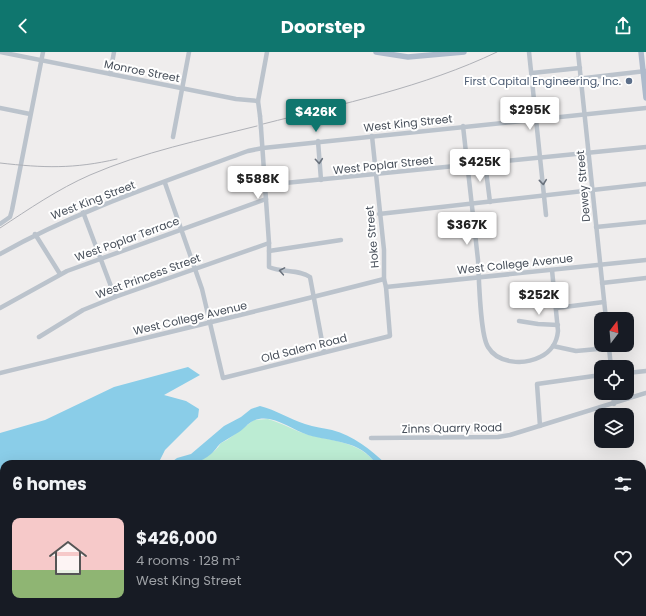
<!DOCTYPE html>
<meta charset="utf-8">
<style>
body{margin:0;font-family:Poppins,sans-serif;background:#242831;color:#f1f3f6;height:100vh;display:flex;flex-direction:column;font-size:15px;white-space:nowrap}
*{box-sizing:border-box;margin:0}
p{font-size:13px;color:#9ea1a6}
.icon{flex:none;width:22px;height:22px;fill:none;stroke:currentColor;stroke-width:2;stroke-linecap:round;stroke-linejoin:round}
.map{position:relative;flex:1;overflow:hidden}
.sheet{position:absolute;left:0px;top:408px;width:646px;height:156px;display:flex;flex-direction:column;background:#171b24;border-radius:12px 12px 0 0;box-shadow:0 4px 16px #0002}
.sheet>*{flex:none}
.needle{width:26px;rotate:16deg}
.buttons{position:absolute;left:594px;top:260px;display:grid;gap:8px}
.buttons a{display:grid;place-items:center;width:40px;height:40px;border-radius:8px;background:#171b24;box-shadow:0 4px 16px #0002;font-size:20px}
.price{position:absolute;translate:-50% -34px;padding:0 9px;border-radius:4px;background:#fff;color:#222;font-size:13px;line-height:26px;filter:drop-shadow(0 1px 2px #0008)}
.price::after{content:'';position:absolute;left:50%;top:24px;width:12px;height:9px;margin-left:-6px;background:inherit;clip-path:polygon(0 0,100% 0,50% 100%)}
.price.current{background:#0f766e;color:#fff}
ul{padding:0;list-style:none}
li{display:flex;align-items:center;gap:12px;height:100px;padding:0 12px}
li span{display:grid;place-items:center;flex:none;width:112px;height:80px;border-radius:8px;color:#555}
li>.icon{margin-inline-start:auto}
span .icon{width:48px;height:48px;fill:#fffc;stroke-width:1}
li b{font-size:17px}
h2{display:flex;justify-content:space-between;align-items:center;height:48px;padding:0 12px;font-size:17px}
header{display:flex;justify-content:space-between;align-items:center;height:52px;padding:0 12px;background:#0f766e;color:#fff;font-size:18px;font-weight:700}
.map>svg:first-child{display:block}
.green{fill:#bcecd3}
.water{fill:#8acde8}
.lines{fill:none;stroke-linecap:round;stroke-linejoin:round}
.river{stroke:#8acde8;stroke-width:5.5}
.minor{stroke:#bbc3cc;stroke-width:4.5}
.major{stroke:#adbacb;stroke-width:5.5}
.rail{stroke:#afb1b7;stroke-width:1}
.minor-bridge{stroke:#bbc3cc;stroke-width:4.5}
.oneway{stroke:#69717c}
.service-dot{fill:#5c6f8a;stroke:#fff;stroke-width:1.5}
.labels{text-anchor:middle;dominant-baseline:central;stroke-width:4;stroke-linejoin:round;paint-order:stroke}
.street-label{font-size:11px;fill:#464e59;stroke:#fff}
.service-label{font-size:11px;fill:#4e5e75;stroke:#fff;text-anchor:end}
</style>
<header><svg class="icon" aria-label="back" viewBox="0 0 24 24"><path d="M15 5l-7 7 7 7"/></svg>Doorstep<svg class="icon" aria-label="share" viewBox="0 0 24 24"><path d="M12 15V3M7 8l5-5 5 5M5 13v7h14v-7"/></svg></header>
<div class="map">
<svg width="646" height="564" viewBox="0 0 646 564">
<rect width="100%" height="100%" fill="#efeded"/>
<g class="green">
<path d="M 268,367 C 282,371 295,379 309,383 C 333,389 361,390 376,412 L 189,412 C 201,407 214,403 221,391 L 227,388 L 254,368 Z"/>
<polygon points="170,560 524,560 523,564 170,564"/>
</g>
<g class="water">
<polygon points="188,315 200,323 164,343 186,349 199,357 198,365 165,398 158,412 4,412 4,468 0,461 0,381 45,368 114,335"/>
<path d="M 260,354 C 276,358 290,367 305,372 C 314,375 324,376 332,378 C 354,384 370,397 386,412 L 376,412 C 360,388 332,390 308,383 C 292,378 271,360 253,369 C 248,371 244,377 239,380 C 233,384 227,387 221,391 C 218,393 215,399 211,402 C 199,413 184,412 169,412 L 177,406 L 191,402 L 224,374 L 241,365 L 251,357 Z"/>
</g>
<g class="lines">
<polyline class="river" points="172,560 172,564"/>
<g class="minor">
<polyline points="0,0 236,47 258,49"/>
<polyline points="529,0 546,163"/>
<polyline points="578,0 606,267"/>
<polyline points="532,21 580,16"/>
<polyline points="110,22 114,0"/>
<polyline points="533,32 646,19"/>
<polyline points="0,56 30,62"/>
<polyline points="260,64 258,49 267,0"/>
<path d="M 463,74 C 468,119 473,163 478,208 C 479,226 480,283 488,295 C 498,312 524,313 540,305 C 551,300 557,290 558,279 L 552,218"/>
<path d="M 261,76 L 269,191 L 269,215 C 282,221 299,217 310,225 L 324,300"/>
<polyline points="173,85 189,0"/>
<polyline points="318,89 321,128"/>
<polyline points="485,111 490,150"/>
<polyline points="165,131 202,237 223,326 390,284 386,235 384,227 384,198 372,84"/>
<polyline points="265,133 646,95"/>
<polyline points="83,160 115,245"/>
<polyline points="379,162 646,132"/>
<polyline points="0,172 10,165 12,158 43,0"/>
<polyline points="596,175 646,170"/>
<polyline points="35,182 60,222"/>
<polyline points="269,199 341,188"/>
<path d="M 0,202 C 78,158 164,130 248,99 L 263,96 L 646,56"/>
<polyline points="602,231 646,226"/>
<polyline points="386,235 646,208"/>
<polyline points="0,256 67,219 266,147"/>
<polyline points="556,256 604,250"/>
<polyline points="519,269 538,272 558,273"/>
<polyline points="39,285 83,258 115,245 269,191"/>
<polyline points="553,294 576,299 609,296 611,315"/>
<path d="M 0,321 C 128,290 256,260 384,227"/>
<polyline points="627,321 646,319"/>
<polyline points="613,341 614,352"/>
<polyline points="540,374 537,332 601,323"/>
<polyline points="371,386 498,385 510,383 646,341"/>
</g>
<g class="major">
<polyline points="376,0 408,5 464,0"/>
<polyline points="641,0 646,46"/>
</g>
<g class="rail">
<path d="M 263,72 C 342,52 424,35 497,0"/>
<path d="M 0,111 C 44,116 74,117 117,107"/>
<path d="M 0,176 C 29,157 58,137 90,123 C 143,100 201,88 257,74"/>
</g>
<polyline class="minor-bridge" points="260,64 261,76"/>
</g>
<defs><path id="oneway-chevron" d="M-2-3.5L2.5 0L-2 3.5" fill="none" stroke-width="1.6" stroke-linecap="round" stroke-linejoin="round"/></defs>
<g class="oneway">
<use href="#oneway-chevron" transform="translate(319 109) rotate(85)"/>
<use href="#oneway-chevron" transform="translate(543 130) rotate(84)"/>
<use href="#oneway-chevron" transform="translate(282 219) rotate(-170)"/>
</g>
<circle class="service-dot" cx="629" cy="29" r="4"/>
<g class="labels">
<g class="street-label">
<text transform="translate(142 19) rotate(11)">Monroe Street</text>
<text transform="translate(408 71) rotate(-6)">West King Street</text>
<text transform="translate(383 113) rotate(-6)">West Poplar Street</text>
<text transform="translate(583 134) rotate(-95)">Dewey Street</text>
<text transform="translate(93 148) rotate(-21)">West King Street</text>
<text transform="translate(372 185) rotate(-95)">Hoke Street</text>
<text transform="translate(127 187) rotate(-20)">West Poplar Terrace</text>
<text transform="translate(515 212) rotate(-6)">West College Avenue</text>
<text transform="translate(148 224) rotate(-20)">West Princess Street</text>
<text transform="translate(190 266) rotate(-13)">West College Avenue</text>
<text transform="translate(304 296) rotate(-14)">Old Salem Road</text>
<text transform="translate(452 376) rotate(-1)">Zinns Quarry Road</text>
</g>
<g class="service-label">
<text x="621" y="29">First Capital Engineering, Inc.</text>
</g>
</g>
</svg>
<div class="buttons">
<a><svg class="needle" viewBox="-14 -14 28 28"><path d="M0-13l5 13h-10z" fill="#e53935"/><path d="M0 13l5-13h-10z" fill="#9ea1a6"/></svg></a>
<a><svg class="icon" aria-label="locate" viewBox="0 0 24 24"><circle cx="12" cy="12" r="6"/><path d="M12 2v4M12 18v4M2 12h4M18 12h4"/></svg></a>
<a><svg class="icon" aria-label="layers" viewBox="0 0 24 24"><path d="M12 4l9 5-9 5-9-5zM3 14l9 5 9-5"/></svg></a>
</div>
<b class="price" style="left:530px;top:79px">$295K</b>
<b class="price current" style="left:316px;top:81px">$426K</b>
<b class="price" style="left:480px;top:131px">$425K</b>
<b class="price" style="left:258px;top:148px">$588K</b>
<b class="price" style="left:467px;top:194px">$367K</b>
<b class="price" style="left:539px;top:264px">$252K</b>
<section class="sheet">
<h2>6 homes<svg class="icon" aria-label="filters" viewBox="0 0 24 24"><path d="M4 7h16M4 17h16"/><circle cx="9" cy="7" r="2"/><circle cx="15" cy="17" r="2"/></svg></h2>
<ul>
<li><span style="background:linear-gradient(#f6c9c9 65%,#8fb573 0)"><svg class="icon" aria-label="home" viewBox="0 0 24 24"><path d="M3 11l9-7 9 7M6 9v11h12V9"/></svg></span><div><b>$426,000</b><p>4 rooms · 128 m²</p><p>West King Street</p></div><svg class="icon" aria-label="heart" viewBox="0 0 24 24"><path d="M12 20l-8-8c-3-5 5-10 8-4 3-6 11-1 8 4z"/></svg></li>
</ul>
</section>
</div>
